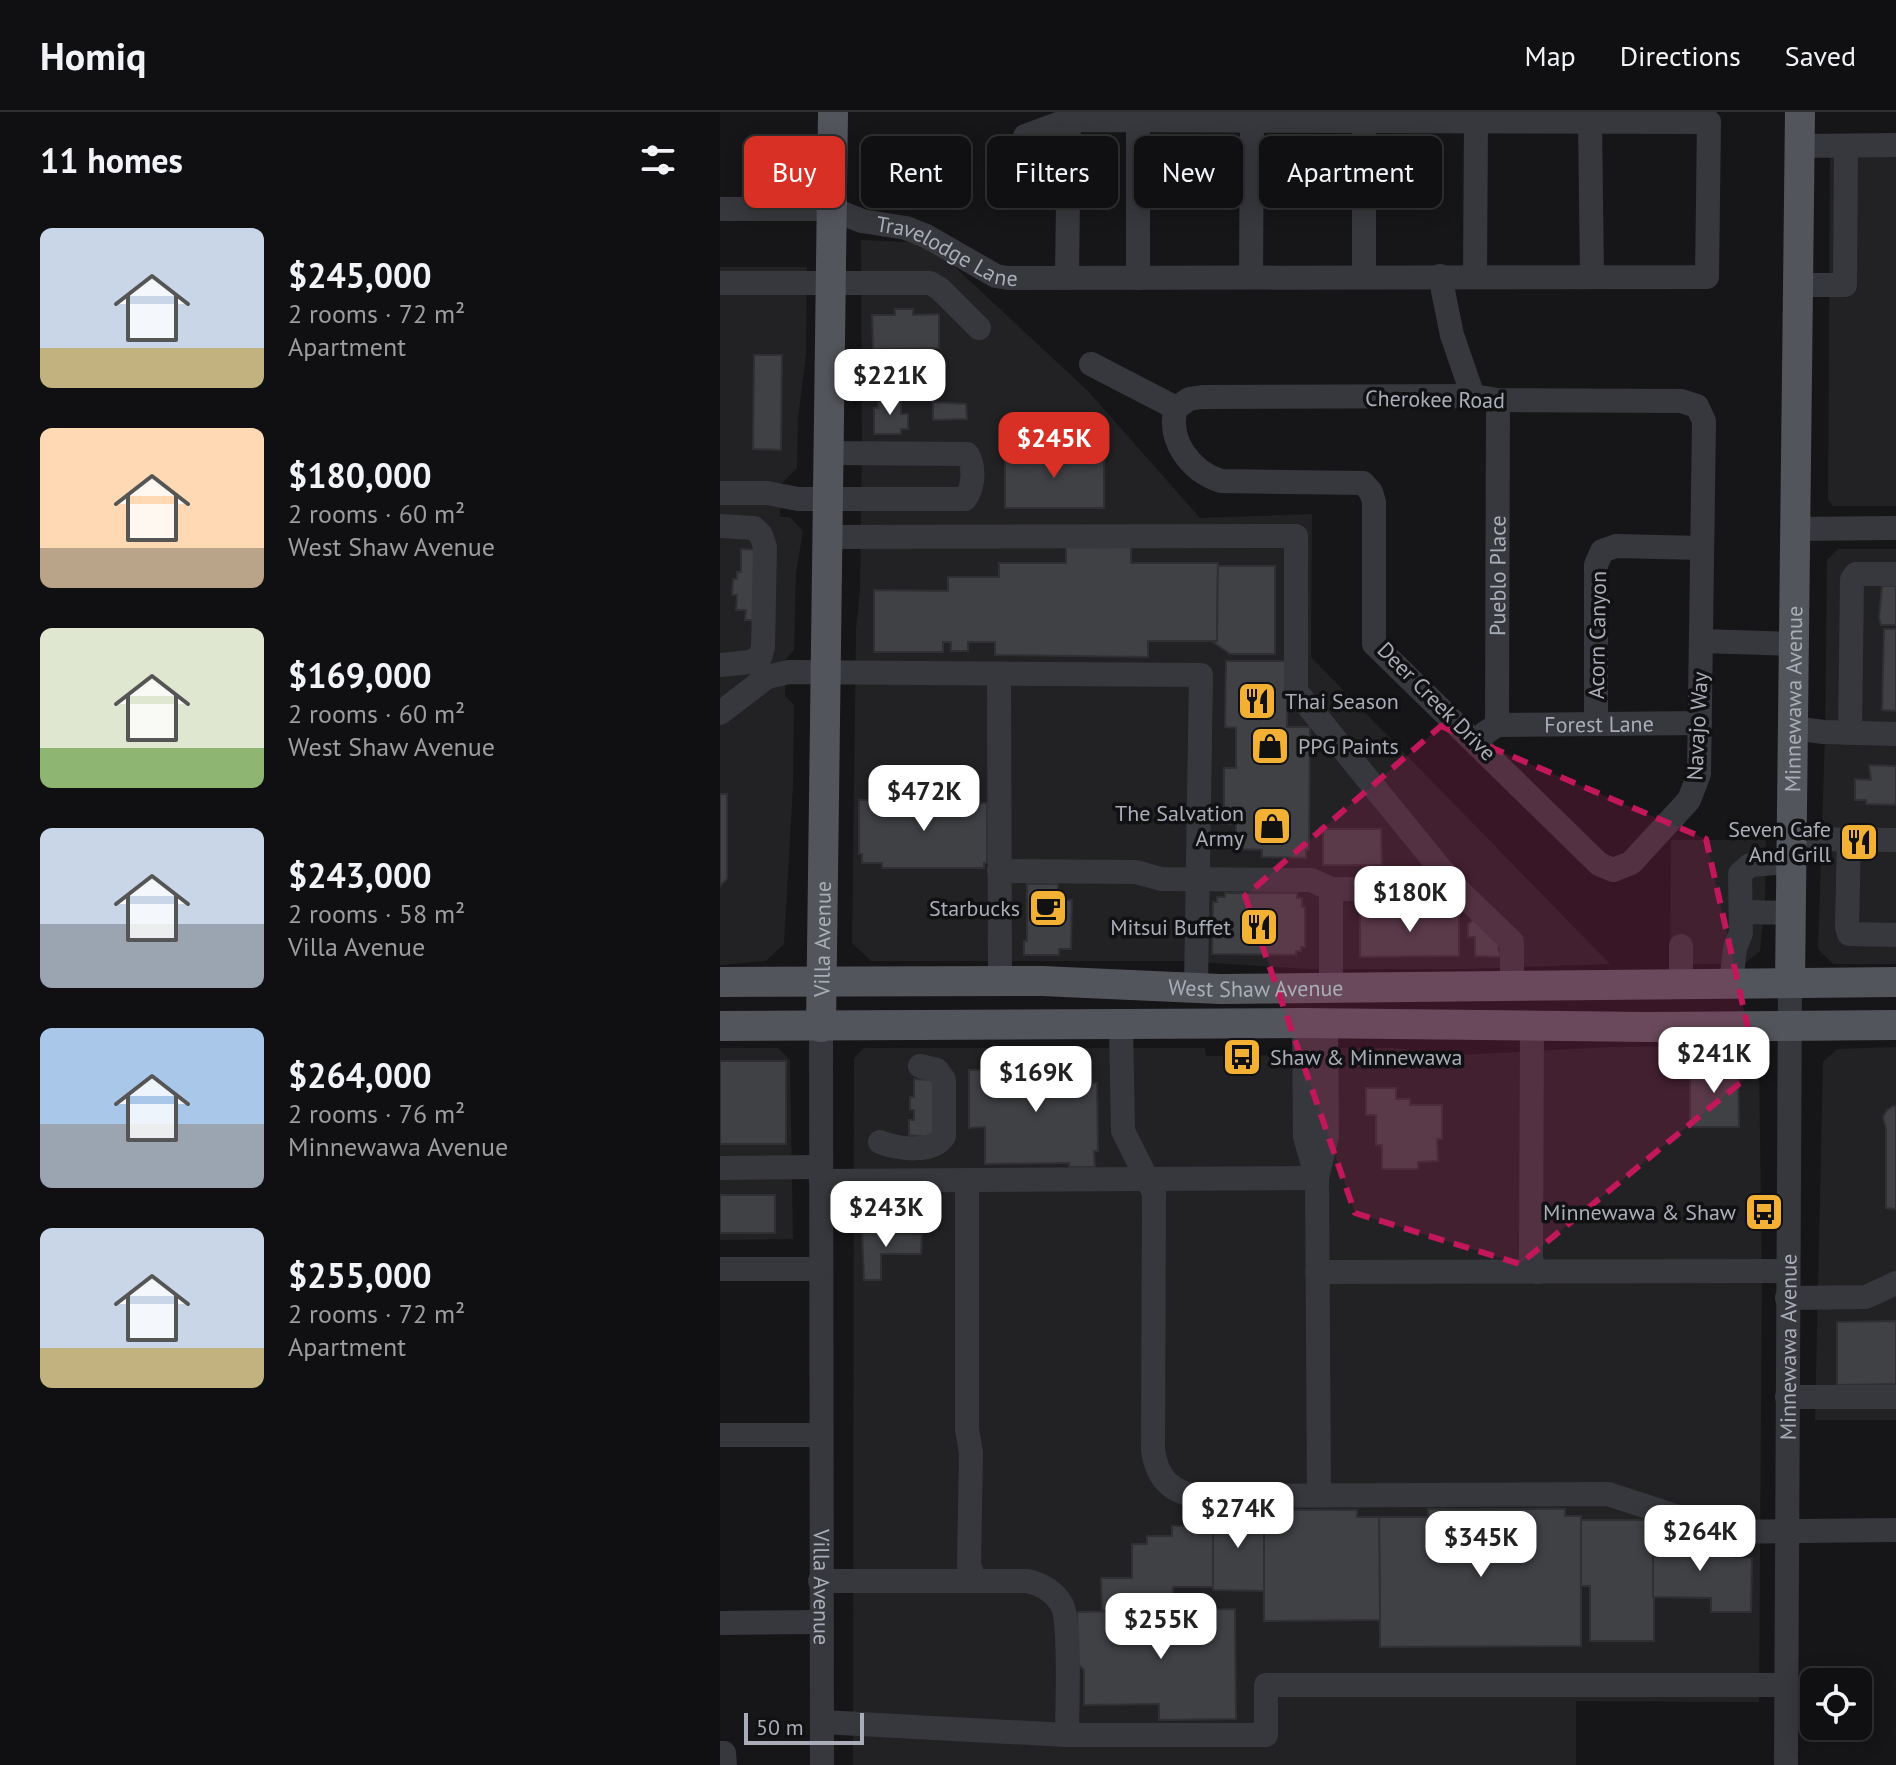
<!DOCTYPE html>
<meta charset="utf-8">
<style>
body{margin:0;font-family:"PT Sans",sans-serif;background:#1e1e20;color:#f1f3f6;height:100vh;display:flex;flex-direction:column;font-size:30px;white-space:nowrap}
*{box-sizing:border-box;margin:0}
p{font-size:26px;color:#9c9d9f}
.icon{flex:none;width:44px;height:44px;fill:none;stroke:currentColor;stroke-width:2;stroke-linecap:round;stroke-linejoin:round}
.map{position:relative;flex:1;overflow:hidden}
.side{display:flex;flex-direction:column;background:#101012;width:720px}
.side>*{flex:none}
.guide{position:absolute;left:24px;top:24px;width:760px;height:72px;display:flex;gap:16px}
.fabs{position:absolute;left:1080px;top:1556px;display:grid;gap:16px}
.fabs a{display:grid;place-items:center;width:72px;height:72px;border-radius:12px;background:#101012;box-shadow:0 4px 20px #0003,0 0 0 2px #303032;font-size:40px}
.scale{position:absolute;left:24px;bottom:20px;width:120px;box-sizing:border-box;padding-left:8px;border:4px solid #a8adb8;border-top:0;font-size:22px;line-height:28px;white-space:nowrap;color:#a8adb8;-webkit-text-stroke:6px #111113;paint-order:stroke}
.price{position:absolute;translate:-50% -68px;padding:0 18px;border-radius:16px;background:#fff;color:#222;font-size:26px;line-height:52px;filter:drop-shadow(0 2px 4px #0008)}
.price::after{content:'';position:absolute;left:50%;top:48px;width:24px;height:18px;margin-left:-12px;background:inherit;clip-path:polygon(0 0,100% 0,50% 100%)}
.price.selected{background:#d93025;color:#fff}
ul{padding:0;list-style:none}
li{display:flex;align-items:center;gap:24px;height:200px;padding:0 40px}
li span{display:grid;place-items:center;flex:none;width:224px;height:160px;border-radius:12px;color:#555}
li>.icon{margin-inline-start:auto}
span .icon{width:96px;height:96px;fill:#fffc;stroke-width:1}
li b{font-size:34px}
h2{display:flex;justify-content:space-between;align-items:center;height:96px;padding:0 40px;font-size:34px}
.tag{padding:0 28px;border-radius:12px;background:#101012;box-shadow:0 4px 20px #0003,0 0 0 2px #303032;font-size:28px;line-height:72px}
.tag.selected{background:#d93025;color:#fff}
header{display:flex;align-items:center;gap:48px;box-sizing:border-box;height:112px;padding:0 40px;background:#101012;border-bottom:2px solid #303032}
header strong{font-size:38px}
nav{display:flex;gap:44px;margin-inline-start:auto;font-size:28px}
main{display:flex;flex:1;min-height:0}
.map>svg:first-child{display:block}
.built{fill:#222225}
.building{fill:#404145;stroke:#303034;stroke-width:2}
.lines{fill:none;stroke-linecap:round;stroke-linejoin:round}
.minor{stroke:#37383d;stroke-width:24}
.major{stroke:#53555c;stroke-width:30}
.marked{fill:#c2185b;fill-opacity:0.2;stroke:#c2185b;stroke-width:6;stroke-dasharray:16 10;stroke-linejoin:round}
.labels{text-anchor:middle;dominant-baseline:central;stroke-width:7;stroke-linejoin:round;paint-order:stroke}
.street-label{font-size:22px;fill:#a8adb8;stroke:#111113}
.poi-label{font-size:22px;fill:#a8adb8;stroke:#111113;text-anchor:end}
</style>
<header>
<strong>Homiq</strong>
<nav><a>Map</a><a>Directions</a><a>Saved</a></nav>
</header>
<main>
<section class="side">
<h2>11 homes<svg class="icon" aria-label="filters" viewBox="0 0 24 24"><path d="M4 7h16M4 17h16"/><circle cx="9" cy="7" r="2"/><circle cx="15" cy="17" r="2"/></svg></h2>
<ul>
<li><span style="background:linear-gradient(#c9d6e8 75%,#c2b280 0)"><svg class="icon" aria-label="home" viewBox="0 0 24 24"><path d="M3 11l9-7 9 7M6 9v11h12V9"/></svg></span><div><b>$245,000</b><p>2 rooms · 72 m²</p><p>Apartment</p></div></li>
<li><span style="background:linear-gradient(#ffd9b3 75%,#b9a48a 0)"><svg class="icon" aria-label="home" viewBox="0 0 24 24"><path d="M3 11l9-7 9 7M6 9v11h12V9"/></svg></span><div><b>$180,000</b><p>2 rooms · 60 m²</p><p>West Shaw Avenue</p></div></li>
<li><span style="background:linear-gradient(#dfe7d0 75%,#8fb573 0)"><svg class="icon" aria-label="home" viewBox="0 0 24 24"><path d="M3 11l9-7 9 7M6 9v11h12V9"/></svg></span><div><b>$169,000</b><p>2 rooms · 60 m²</p><p>West Shaw Avenue</p></div></li>
<li><span style="background:linear-gradient(#c9d6e8 60%,#9aa5b1 0)"><svg class="icon" aria-label="home" viewBox="0 0 24 24"><path d="M3 11l9-7 9 7M6 9v11h12V9"/></svg></span><div><b>$243,000</b><p>2 rooms · 58 m²</p><p>Villa Avenue</p></div></li>
<li><span style="background:linear-gradient(#a9c7e8 60%,#9aa5b1 0)"><svg class="icon" aria-label="home" viewBox="0 0 24 24"><path d="M3 11l9-7 9 7M6 9v11h12V9"/></svg></span><div><b>$264,000</b><p>2 rooms · 76 m²</p><p>Minnewawa Avenue</p></div></li>
<li><span style="background:linear-gradient(#c9d6e8 75%,#c2b280 0)"><svg class="icon" aria-label="home" viewBox="0 0 24 24"><path d="M3 11l9-7 9 7M6 9v11h12V9"/></svg></span><div><b>$255,000</b><p>2 rooms · 72 m²</p><p>Apartment</p></div></li>
</ul>
</section>
<div class="map">
<svg width="1176" height="1653" viewBox="0 0 1176 1653">
<rect width="100%" height="100%" fill="#161618"/>
<g class="built">
<polygon points="1176,43 1176,394 1113,394 1108,388 1110,44"/>
<polygon points="141,128 202,131 221,142 368,279 480,406 592,402 591,545 890,852 747,857 589,857 462,849 151,849 132,831 136,517 140,478 142,328"/>
<polygon points="0,155 87,155 86,242 78,306 77,356 61,372 60,405 70,405 83,419 76,461 74,538 66,547 65,584 74,593 73,674 64,832 46,849 0,853"/>
<polygon points="1118,437 1176,437 1176,852 1113,852 1098,837 1105,623 1107,448"/>
<polygon points="951,728 1046,728 1045,786 1040,839 1025,851 950,853"/>
<polygon points="1025,934 1039,949 1042,1165 1039,1590 856,1589 856,1653 133,1653 134,946 144,936 485,936 486,944 563,943 572,952 577,952 578,936 675,936 738,943 891,935"/>
<polygon points="1176,935 1176,1308 1095,1308 1103,950 1117,937"/>
<polygon points="0,936 58,936 70,948 73,1127 0,1128"/>
</g>
<g class="building">
<polygon points="175,197 193,197 193,203 219,202 219,236 153,237 152,203 175,203"/>
<polygon points="34,243 62,243 61,338 33,337"/>
<polygon points="158,286 181,286 181,302 188,302 188,317 181,317 181,322 154,322 154,296 158,296"/>
<polygon points="213,290 246,292 247,307 213,308"/>
<rect x="285" y="340" width="99" height="56"/>
<polygon points="346,431 411,432 411,451 498,451 497,529 428,529 428,545 275,543 275,530 248,530 248,539 231,539 231,530 223,530 223,540 154,540 154,478 228,479 228,465 279,465 279,451 346,451"/>
<polygon points="21,437 38,438 40,508 25,508 26,498 16,498 17,483 12,483 13,467 17,467 17,460 21,460"/>
<polygon points="498,454 555,454 555,542 510,542 493,530 497,529"/>
<polygon points="1162,474 1176,474 1176,513 1161,513 1159,506"/>
<polygon points="1164,517 1176,517 1176,599 1162,598"/>
<polygon points="506,549 568,549 567,615 590,615 589,738 586,738 586,746 542,745 542,738 515,737 516,712 504,712 504,656 516,656 516,616 505,615"/>
<polygon points="1149,653 1176,654 1176,693 1146,692 1146,688 1135,688 1135,667 1151,668"/>
<polygon points="0,682 7,682 7,767 0,774"/>
<polygon points="164,685 254,685 254,691 267,691 267,751 264,751 264,756 162,756 162,751 142,751 142,742 139,742 139,688 155,688 155,692 164,692"/>
<polygon points="603,717 661,717 662,753 603,753"/>
<polygon points="307,772 338,772 338,788 352,788 351,837 339,837 339,843 304,843 304,829 307,829"/>
<polygon points="505,781 577,781 577,786 582,786 582,795 585,795 585,835 581,835 581,839 576,839 576,843 492,842 493,790 497,790 497,785 505,785"/>
<polygon points="739,800 739,844 640,845 640,801"/>
<polygon points="755,806 782,832 778,836 781,845 755,844 755,825 748,825 748,812"/>
<rect x="0" y="949" width="66" height="83"/>
<polygon points="970,950 1018,950 1019,1015 970,1015"/>
<polygon points="359,953 359,958 371,958 372,971 377,971 378,1039 374,1039 375,1055 349,1055 349,1051 265,1052 265,1015 249,1016 249,958 269,958 269,954"/>
<polygon points="194,967 216,968 216,1026 189,1023 189,1008 194,1008 194,998 190,998 190,985 194,985"/>
<polygon points="646,976 676,976 676,987 690,987 690,993 722,993 722,1027 717,1027 718,1049 698,1050 698,1057 662,1057 662,1033 656,1033 656,1003 646,1003"/>
<polygon points="1173,994 1176,994 1176,1097 1166,1096 1166,1017 1163,1005 1167,998"/>
<rect x="0" y="1083" width="55" height="38"/>
<polygon points="142,1117 161,1117 161,1121 202,1122 201,1142 161,1142 161,1168 144,1168"/>
<polygon points="1176,1209 1176,1272 1117,1273 1117,1210"/>
<polygon points="493,1397 544,1398 544,1479 493,1478"/>
<polygon points="708,1397 845,1397 845,1404 861,1404 861,1534 660,1535 659,1405 708,1405"/>
<polygon points="544,1398 637,1398 637,1405 659,1405 660,1508 544,1509"/>
<polygon points="861,1408 930,1408 930,1415 934,1415 934,1529 870,1529 870,1474 861,1474"/>
<polygon points="452,1414 493,1414 493,1475 453,1475 453,1490 427,1490 427,1499 382,1499 381,1466 412,1466 412,1432 427,1432 427,1424 452,1424"/>
<polygon points="933,1418 963,1418 963,1424 969,1424 969,1429 989,1430 989,1435 994,1435 994,1441 1015,1441 1015,1445 1032,1446 1031,1500 991,1500 991,1486 933,1485"/>
<polygon points="515,1497 516,1607 439,1608 439,1592 364,1593 364,1558 358,1552 357,1500"/>
</g>
<g class="lines">
<g class="minor">
<polyline points="418,8 418,166"/>
<polyline points="870,9 872,165"/>
<polyline points="1079,34 1176,33"/>
<path id="s1" d="M 0,97 L 112,97 L 142,109 L 186,116 L 206,124 L 276,164 L 288,166 L 987,165 L 989,10 L 349,8 L 305,24"/>
<polyline points="720,164 732,223 753,284"/>
<polyline points="755,164 756,9"/>
<polyline points="347,165 349,8"/>
<polyline points="531,165 532,7"/>
<polyline points="644,165 644,9"/>
<polyline points="0,171 210,171 220,177 259,216"/>
<polyline points="1078,173 1125,173 1126,34"/>
<polyline points="371,252 456,296"/>
<path d="M 753,284 L 778,288 L 961,289 L 977,294 L 984,309 L 979,662 L 969,688 L 911,751 L 893,758 L 879,752 L 654,532 L 654,390 L 651,380 L 643,371 L 501,369 C 470,359 447,328 456,296 L 469,287 L 482,285 Z"/>
<path d="M 0,381 L 47,381 L 78,387 L 245,387 C 254,375 255,354 247,342 L 109,341"/>
<polyline points="0,414 34,416 41,423 45,435 43,535 40,546 30,550 0,553"/>
<polyline points="1074,417 1176,416"/>
<polyline points="108,425 576,424 576,579 737,777 792,830 792,873"/>
<polyline points="982,529 1073,532"/>
<polyline points="279,562 280,869"/>
<polyline points="0,601 47,565 69,560 481,563 476,876"/>
<polyline points="876,612 876,453 882,439 896,434 982,436"/>
<path id="s2" d="M 777,613 L 980,611"/>
<polyline points="1072,616 1104,620 1176,622"/>
<polyline points="1130,621 1132,467 1136,462 1176,462"/>
<path id="s3" d="M 755,628 L 777,613 L 778,288"/>
<polyline points="1072,727 1176,728"/>
<polyline points="1129,727 1127,815 1129,822 1176,823"/>
<polyline points="279,759 416,760 441,767 591,768 611,777 737,777"/>
<polyline points="1022,800 1071,801"/>
<polyline points="961,834 961,871"/>
<polyline points="1011,872 1015,836 1021,821 1020,762 1030,753 1071,750"/>
<polyline points="611,876 611,777"/>
<polyline points="584,911 585,1025 596,1063"/>
<path d="M 401,912 L 403,1019 L 434,1081 L 433,1338 C 437,1366 451,1381 479,1384 L 888,1382 L 1004,1420 L 1176,1418"/>
<polyline points="812,914 811,1148 817,1160"/>
<path id="s4" d="M 101,915 L 102,1653"/>
<path d="M 160,1030 C 177,1037 213,1042 224,1024 L 224,968 L 217,958 L 200,954"/>
<polyline points="0,1056 101,1055"/>
<polyline points="247,1068 247,1317 251,1341 249,1453 255,1469"/>
<polyline points="101,1069 597,1066"/>
<polyline points="0,1157 100,1157"/>
<polyline points="597,1160 1068,1159"/>
<polyline points="1067,1186 1146,1185 1176,1171"/>
<polyline points="1067,1285 1176,1285"/>
<polyline points="0,1323 100,1323"/>
<polyline points="599,1383 597,1066 607,1024 606,912"/>
<path d="M 100,1469 L 307,1469 C 321,1472 334,1479 342,1493 C 351,1511 347,1597 347,1623"/>
<polyline points="0,1511 100,1510"/>
<polyline points="102,1610 347,1623 546,1623 546,1573 1066,1573"/>
<polyline points="0,1641 4,1641 5,1653"/>
<path id="s5" d="M 1066,1653 L 1070,871"/>
</g>
<g class="major">
<path id="s6" d="M 0,870 L 322,869 L 500,877 L 1176,870"/>
<path id="s7" d="M 1070,871 L 1080,0"/>
<polyline points="0,914 584,911 927,915 1176,913"/>
<path id="s8" d="M 101,915 L 113,0"/>
</g>
</g>
<path class="marked" d="M 721,614 L 986,727 L 1037,957 L 800,1152 L 635,1101 L 525,784 Z"/>
<defs>
<g id="restaurant-square" transform="scale(2)"><rect x="-9" y="-9" width="18" height="18" rx="4" fill="#f2b134" stroke="#111113"/><path d="M-5-6h1v4h1v-4h1v4h1v-4h1v5L-1.5 .5V6h-2V.5L-5-1ZM5-6V6H3V1.5H1.5Q1.5-4 5-6Z" fill="#111"/></g>
<g id="shop-square" transform="scale(2)"><rect x="-9" y="-9" width="18" height="18" rx="4" fill="#f2b134" stroke="#111113"/><path d="M-5-2.5h2.3a2.7 3.5 0 0 1 5.4 0H5L5.5 6h-11ZM-1.5-2.5h3a1.5 2.3 0 0 0-3 0Z" fill="#111"/></g>
<g id="cafe-square" transform="scale(2)"><rect x="-9" y="-9" width="18" height="18" rx="4" fill="#f2b134" stroke="#111113"/><path d="M-5.5-4.5H6V0H3Q3 3.5 0 3.5H-2.5Q-5.5 3.5-5.5 0ZM3-3.2v2h1.7v-2ZM-6 4.5H4V6H-6Z" fill="#111"/></g>
<g id="bus-square" transform="scale(2)"><rect x="-9" y="-9" width="18" height="18" rx="4" fill="#f2b134" stroke="#111113"/><path d="M-5-6H5V4H4V6H2V4H-2V6H-4V4H-5ZM-3.5-4V0h7V-4ZM-3.5 1.2v1.5H-2V1.2ZM2 1.2v1.5H3.5V1.2Z" fill="#111"/></g>
</defs>
<g fill-rule="evenodd">
<use href="#restaurant-square" x="537" y="589"/>
<use href="#shop-square" x="550" y="634"/>
<use href="#shop-square" x="552" y="714"/>
<use href="#restaurant-square" x="1139" y="730"/>
<use href="#cafe-square" x="328" y="796"/>
<use href="#restaurant-square" x="539" y="815"/>
<use href="#bus-square" x="522" y="945"/>
<use href="#bus-square" x="1044" y="1100"/>
</g>
<g class="labels">
<g class="street-label">
<text stroke="none"><textPath href="#s1" startOffset="236">Travelodge Lane</textPath></text>
<text transform="translate(715 287) rotate(1)">Cherokee Road</text>
<text stroke="none"><textPath href="#s3" startOffset="176">Pueblo Place</textPath></text>
<text transform="translate(877 523) rotate(-89)">Acorn Canyon</text>
<text stroke="none"><textPath href="#s7" startOffset="284">Minnewawa Avenue</textPath></text>
<text transform="translate(717 589) rotate(45)">Deer Creek Drive</text>
<text stroke="none"><textPath href="#s2" startOffset="102">Forest Lane</textPath></text>
<text transform="translate(977 614) rotate(-87)">Navajo Way</text>
<text stroke="none"><textPath href="#s8" startOffset="88">Villa Avenue</textPath></text>
<text stroke="none"><textPath href="#s6" startOffset="536">West Shaw Avenue</textPath></text>
<text stroke="none"><textPath href="#s5" startOffset="418">Minnewawa Avenue</textPath></text>
<text stroke="none"><textPath href="#s4" startOffset="560">Villa Avenue</textPath></text>
</g>
<g class="poi-label">
<text x="565" y="589" text-anchor="start">Thai Season</text>
<text x="578" y="634" text-anchor="start">PPG Paints</text>
<text x="524" y="701">The Salvation<tspan x="524" dy="25">Army</tspan></text>
<text x="1111" y="717">Seven Cafe<tspan x="1111" dy="25">And Grill</tspan></text>
<text x="300" y="796">Starbucks</text>
<text x="511" y="815">Mitsui Buffet</text>
<text x="550" y="945" text-anchor="start">Shaw &amp; Minnewawa</text>
<text x="1016" y="1100">Minnewawa &amp; Shaw</text>
</g>
</g>
</svg>
<div class="fabs">
<a><svg class="icon" aria-label="locate" viewBox="0 0 24 24"><circle cx="12" cy="12" r="6"/><path d="M12 2v4M12 18v4M2 12h4M18 12h4"/></svg></a>
</div>
<div class="scale">50 m</div>
<b class="price" style="left:170px;top:305px">$221K</b>
<b class="price selected" style="left:334px;top:368px">$245K</b>
<b class="price" style="left:204px;top:721px">$472K</b>
<b class="price" style="left:690px;top:822px">$180K</b>
<b class="price" style="left:994px;top:983px">$241K</b>
<b class="price" style="left:316px;top:1002px">$169K</b>
<b class="price" style="left:166px;top:1137px">$243K</b>
<b class="price" style="left:518px;top:1438px">$274K</b>
<b class="price" style="left:980px;top:1461px">$264K</b>
<b class="price" style="left:761px;top:1467px">$345K</b>
<b class="price" style="left:441px;top:1549px">$255K</b>
<div class="guide">
<a class="tag selected">Buy</a>
<a class="tag">Rent</a>
<a class="tag">Filters</a>
<a class="tag">New</a>
<a class="tag">Apartment</a>
</div>
</div>
</main>
